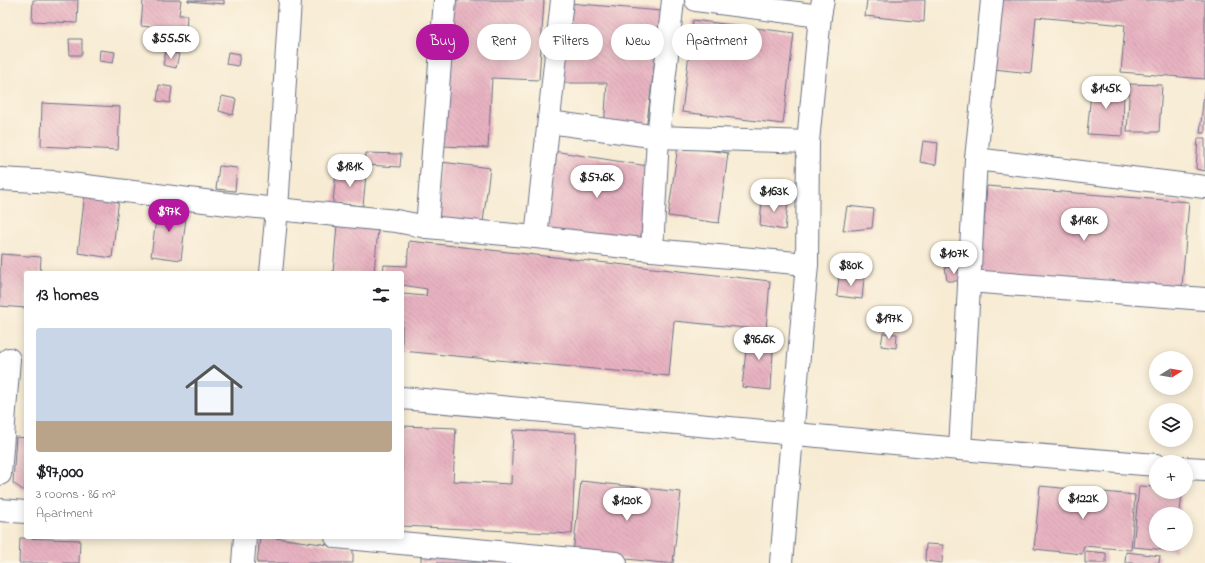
<!DOCTYPE html>
<meta charset="utf-8">
<style>
body{margin:0;font-family:"Indie Flower",sans-serif;background:#f2f2f2;color:#202124;height:100vh;display:flex;flex-direction:column;font-size:15px;white-space:nowrap}
*{box-sizing:border-box;margin:0}
p{font-size:13px;color:#757577}
.icon{flex:none;width:22px;height:22px;fill:none;stroke:currentColor;stroke-width:2;stroke-linecap:round;stroke-linejoin:round}
.map{position:relative;flex:1;overflow:hidden}
.details{position:absolute;left:24px;top:271px;width:380px;height:268px;display:flex;flex-direction:column;background:#fff;border-radius:4px;box-shadow:0 2px 10px #0003}
.details>*{flex:none}
.hud{position:absolute;left:416px;top:24px;width:380px;height:36px;display:flex;gap:8px}
.needle{width:26px;rotate:79deg}
.fabs{position:absolute;left:1149px;top:351px;display:grid;gap:8px}
.fabs a{display:grid;place-items:center;width:44px;height:44px;border-radius:50%;background:#fff;box-shadow:0 2px 10px #0003;font-size:20px}
.price{position:absolute;translate:-50% -34px;padding:0 9px;border-radius:14px;background:#fff;color:#222;font-size:13px;line-height:26px;filter:drop-shadow(0 1px 2px #0008)}
.price::after{content:'';position:absolute;left:50%;top:24px;width:12px;height:9px;margin-left:-6px;background:inherit;clip-path:polygon(0 0,100% 0,50% 100%)}
.price.selected{background:#b5179e;color:#fff}
ul{padding:0;list-style:none}
li{display:grid;align-content:center;gap:8px;height:212px;padding:0 12px}
li+li{border-top:1px solid #e0e0e0}
li span{display:grid;place-items:center;height:124px;border-radius:4px;color:#555}
li>.icon{margin-inline-start:auto}
span .icon{width:72px;height:72px;fill:#fffc;stroke-width:1}
li b{font-size:17px}
h2{display:flex;justify-content:space-between;align-items:center;height:48px;padding:0 12px;font-size:17px}
.chip{padding:0 14px;border-radius:18px;background:#fff;box-shadow:0 2px 10px #0003;font-size:14px;line-height:36px}
.chip.selected{background:#b5179e;color:#fff}
.map>svg:first-child{display:block}
.building{fill:url(#building-back-hatch)}
.lines{fill:none;stroke-linecap:round;stroke-linejoin:round}
.minor-casing{stroke:#687187;stroke-width:24}
.minor{stroke:#fff;stroke-width:22}
</style>
<div class="map">
<svg width="1205" height="563" viewBox="0 0 1205 563">
<defs>
<pattern id="building-back-hatch" width="6" height="6" patternUnits="userSpaceOnUse"><rect width="6" height="6" fill="#e8b2c1"/><path d="M-1 5l2 2M0 0l6 6M5-1l2 2" fill="none" stroke="#c699a8"/></pattern>
</defs>
<rect width="100%" height="100%" fill="#fcf5e5"/>
<filter id="ink" filterUnits="userSpaceOnUse"><feTurbulence type="fractalNoise" baseFrequency=".025" numOctaves="2"/><feDisplacementMap in="SourceGraphic" scale="8" xChannelSelector="R" yChannelSelector="G"/><feConvolveMatrix kernelMatrix="1 2 1 2 8 2 1 2 1" color-interpolation-filters="sRGB"/></filter>
<filter id="wash" filterUnits="userSpaceOnUse"><feTurbulence type="fractalNoise" baseFrequency=".012" numOctaves="4" result="noise"/><feDisplacementMap in="SourceGraphic" scale="16" xChannelSelector="R" yChannelSelector="G"/><feGaussianBlur stdDeviation="0.9" result="paint"/><feColorMatrix in="noise" values="0 0 0 0 0 0 0 0 0 0 0 0 0 0 0 0 0 1.4 0 .05"/><feComposite in="paint" operator="in"/></filter>
<g filter="url(#wash)">
<rect width="100%" height="100%" fill="#f7ebd3"/>
<g id="blocks">
<g class="building">
<polygon points="33,0 78,0 77,23 32,21"/>
<polygon points="143,0 181,0 179,15 187,15 186,30 141,26"/>
<polygon points="188,0 224,0 224,4 188,1"/>
<polygon points="450,0 544,0 539,80 492,78 488,148 442,146"/>
<polygon points="867,0 925,0 924,22 865,16"/>
<polygon points="999,0 1205,0 1205,79 1121,72 1125,25 1036,17 1031,73 993,69"/>
<polygon points="569,3 661,11 646,130 604,128 607,83 559,83"/>
<polygon points="693,20 794,33 783,124 682,112"/>
<polygon points="69,39 82,39 82,55 70,55"/>
<polygon points="100,50 115,52 113,63 99,61"/>
<polygon points="166,51 179,54 176,68 163,65"/>
<polygon points="228,52 240,54 238,66 226,64"/>
<polygon points="1092,83 1124,86 1123,136 1087,134"/>
<polygon points="1130,84 1162,85 1159,132 1127,132"/>
<polygon points="159,85 172,87 170,103 157,101"/>
<polygon points="1204,91 1205,91 1205,133 1200,133"/>
<polygon points="222,96 236,99 233,115 219,111"/>
<polygon points="42,103 120,107 118,150 41,146"/>
<polygon points="1198,138 1205,138 1205,171 1196,169"/>
<polygon points="923,141 938,143 936,165 920,162"/>
<polygon points="678,146 728,153 719,223 668,216"/>
<polygon points="553,151 648,166 640,246 547,234"/>
<polygon points="366,153 401,154 400,167 365,165"/>
<polygon points="441,162 490,168 482,230 433,224"/>
<polygon points="219,166 237,168 235,191 216,189"/>
<polygon points="336,171 366,174 363,206 333,203"/>
<polygon points="987,186 1189,202 1181,298 979,282"/>
<polygon points="85,193 119,197 112,258 78,253"/>
<polygon points="762,198 788,200 785,230 760,226"/>
<polygon points="158,205 187,209 181,260 151,256"/>
<polygon points="847,206 874,209 872,228 843,231"/>
<polygon points="337,224 378,229 374,273 333,273"/>
<polygon points="409,241 770,281 766,330 674,321 669,376 402,351 402,294 426,296 427,289 402,285 402,273 383,273 384,265 407,266"/>
<polygon points="1,254 41,257 40,273 26,273 26,308 0,306 0,271"/>
<polygon points="945,267 962,270 962,281 947,281"/>
<polygon points="839,276 864,278 862,299 837,296"/>
<polygon points="748,332 774,332 771,390 742,387"/>
<polygon points="883,333 897,334 896,348 881,346"/>
<polygon points="402,426 456,428 453,481 511,484 513,430 576,433 572,534 402,526"/>
<polygon points="16,437 26,438 26,476 24,491 13,483"/>
<polygon points="581,481 681,492 673,563 663,563 573,553"/>
<polygon points="1040,486 1135,495 1131,550 1084,546 1082,554 1034,549"/>
<polygon points="1139,486 1156,487 1156,492 1182,492 1180,514 1156,514 1156,544 1176,544 1176,551 1133,547"/>
<polygon points="260,537 268,537 353,548 353,563 257,563"/>
<polygon points="20,538 80,540 79,563 19,563"/>
<polygon points="926,544 943,545 942,563 925,561"/>
<polygon points="1085,551 1106,553 1106,563 1085,563"/>
<polygon points="1126,552 1160,556 1159,563 1125,563"/>
<polygon points="421,556 518,562 518,563 421,563"/>
</g>
</g>
</g>
<g filter="url(#ink)">
<use href="#blocks" fill-opacity="0" stroke="#687187" stroke-width="1"/>
<g class="lines">
<g class="minor-casing">
<g id="minor">
<polyline points="673,0 658,137 808,142"/>
<polyline points="696,0 820,16"/>
<polyline points="549,122 658,137 652,250 807,264"/>
<polyline points="976,159 1205,187"/>
<polyline points="0,179 54,182 228,204 396,221 427,227 536,237 652,250"/>
<polyline points="427,227 445,0"/>
<polyline points="536,237 562,0"/>
<polyline points="271,273 277,209 290,0"/>
<polyline points="969,281 1205,299"/>
<polyline points="402,398 960,449 1156,465"/>
<polyline points="960,449 976,159 992,0"/>
<polyline points="1186,468 1205,469"/>
<polyline points="0,474 9,359"/>
<polyline points="0,510 26,512"/>
<polyline points="336,537 616,563"/>
<polyline points="243,563 245,537"/>
<polyline points="781,563 807,264 808,142 820,16 823,0"/>
</g>
</g>
<use href="#minor" class="minor"/>
</g>
</g>
</svg>
<div class="fabs">
<a><svg class="needle" viewBox="-14 -14 28 28"><path d="M0-13l5 13h-10z" fill="#e53935"/><path d="M0 13l5-13h-10z" fill="#757577"/></svg></a>
<a><svg class="icon" aria-label="layers" viewBox="0 0 24 24"><path d="M12 4l9 5-9 5-9-5zM3 14l9 5 9-5"/></svg></a>
<a>+</a>
<a>−</a>
</div>
<b class="price" style="left:171px;top:60px">$55.5K</b>
<b class="price" style="left:1106px;top:110px">$145K</b>
<b class="price" style="left:350px;top:188px">$181K</b>
<b class="price" style="left:597px;top:199px">$57.6K</b>
<b class="price" style="left:774px;top:213px">$163K</b>
<b class="price selected" style="left:169px;top:233px">$97K</b>
<b class="price" style="left:1084px;top:242px">$148K</b>
<b class="price" style="left:954px;top:275px">$107K</b>
<b class="price" style="left:851px;top:287px">$80K</b>
<b class="price" style="left:889px;top:340px">$197K</b>
<b class="price" style="left:759px;top:361px">$96.6K</b>
<b class="price" style="left:1083px;top:520px">$122K</b>
<b class="price" style="left:627px;top:522px">$120K</b>
<div class="hud">
<a class="chip selected">Buy</a>
<a class="chip">Rent</a>
<a class="chip">Filters</a>
<a class="chip">New</a>
<a class="chip">Apartment</a>
</div>
<section class="details">
<h2>13 homes<svg class="icon" aria-label="filters" viewBox="0 0 24 24"><path d="M4 7h16M4 17h16"/><circle cx="9" cy="7" r="2"/><circle cx="15" cy="17" r="2"/></svg></h2>
<ul>
<li><span style="background:linear-gradient(#c9d6e8 75%,#b9a48a 0)"><svg class="icon" aria-label="home" viewBox="0 0 24 24"><path d="M3 11l9-7 9 7M6 9v11h12V9"/></svg></span><div><b>$97,000</b><p>3 rooms · 86 m²</p><p>Apartment</p></div></li>
</ul>
</section>
</div>
